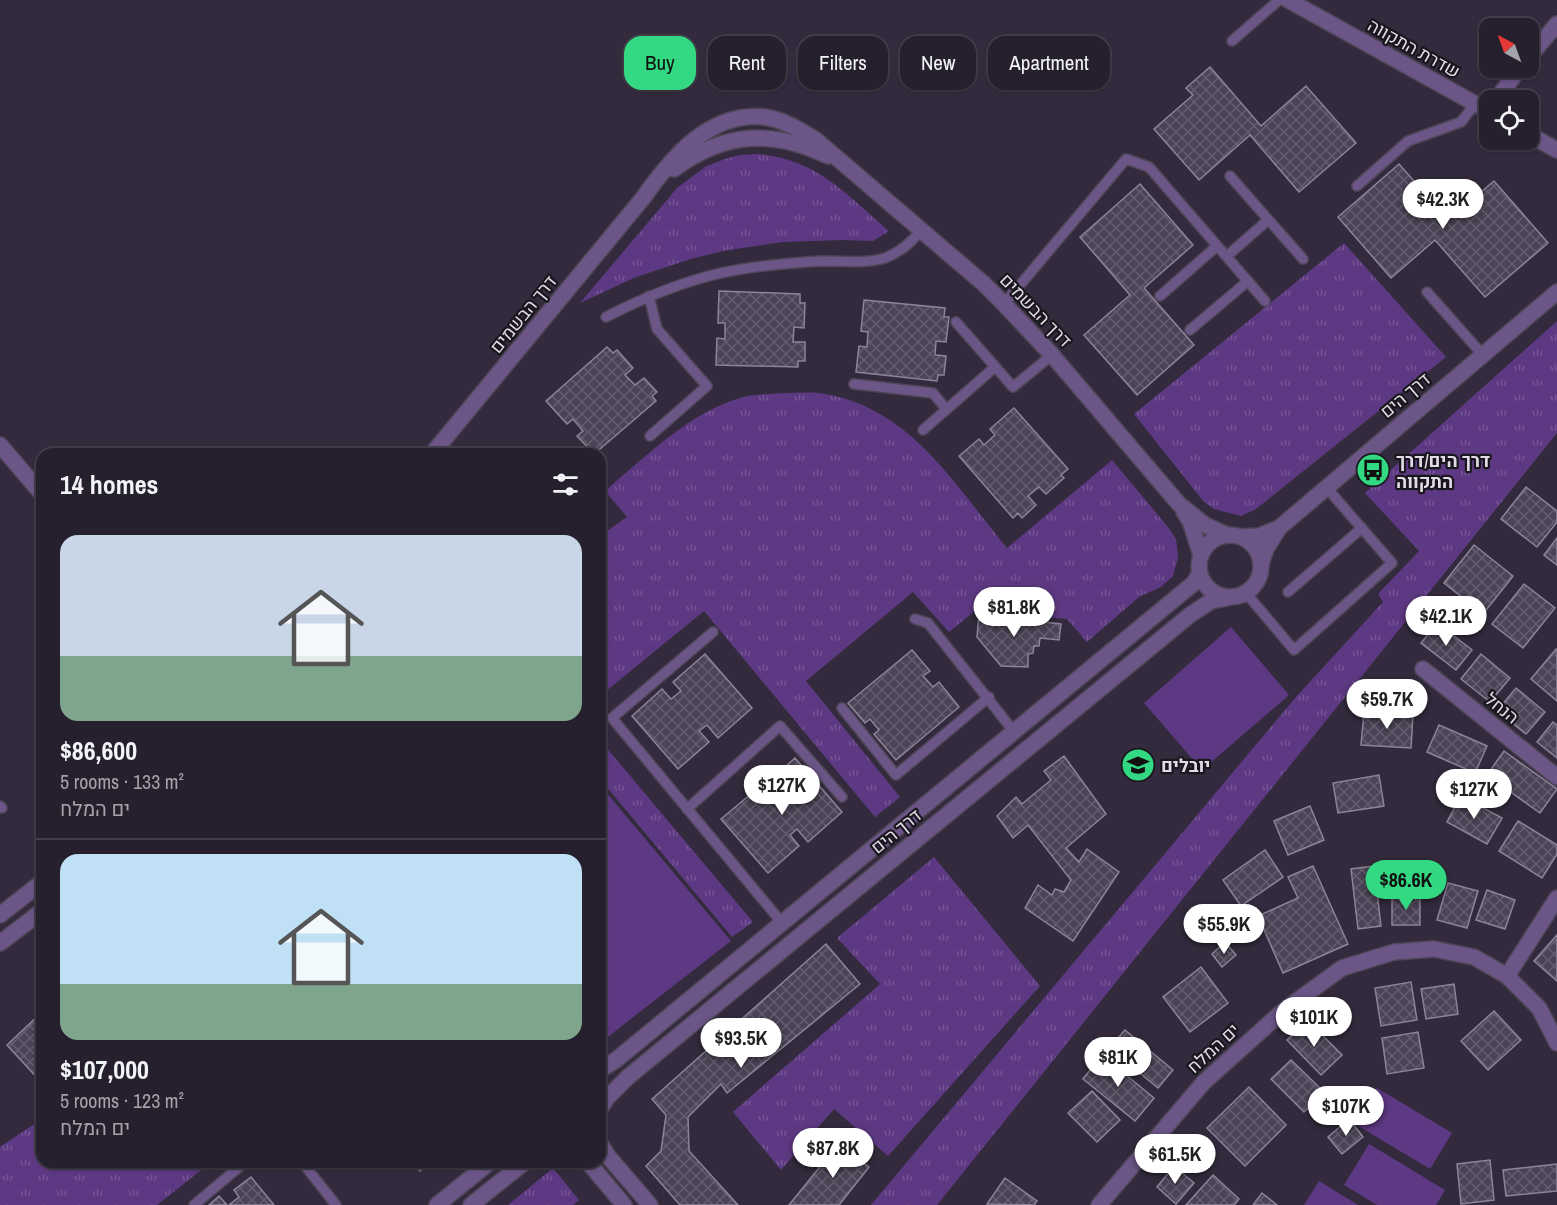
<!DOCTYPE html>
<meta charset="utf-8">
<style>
body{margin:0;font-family:"Archivo Narrow",Heebo,sans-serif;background:#2e2836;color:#f1f3f6;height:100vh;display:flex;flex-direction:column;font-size:22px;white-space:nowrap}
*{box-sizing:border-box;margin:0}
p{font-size:20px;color:#a4a3aa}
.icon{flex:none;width:33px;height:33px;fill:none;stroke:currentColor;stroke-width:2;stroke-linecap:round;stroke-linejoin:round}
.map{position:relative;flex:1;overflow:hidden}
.side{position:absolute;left:36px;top:448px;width:570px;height:720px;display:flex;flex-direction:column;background:#26202e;border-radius:18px;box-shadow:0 2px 4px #0004,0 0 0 2px #423e4a}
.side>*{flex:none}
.guide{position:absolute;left:624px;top:36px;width:570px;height:54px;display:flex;gap:12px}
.needle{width:39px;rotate:319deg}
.buttons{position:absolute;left:1479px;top:18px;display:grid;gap:12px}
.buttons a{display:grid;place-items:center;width:60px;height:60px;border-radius:12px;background:#26202e;box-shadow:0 2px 4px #0004,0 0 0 2px #423e4a;font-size:30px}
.price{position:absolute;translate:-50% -51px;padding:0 14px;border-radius:21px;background:#fff;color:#222;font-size:20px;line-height:39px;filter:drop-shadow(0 2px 3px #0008)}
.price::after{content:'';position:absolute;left:50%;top:36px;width:18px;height:14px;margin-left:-9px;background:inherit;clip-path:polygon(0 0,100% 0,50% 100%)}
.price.selected{background:#32d882;color:#111}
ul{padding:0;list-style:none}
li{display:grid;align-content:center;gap:12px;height:318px;padding:0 24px}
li+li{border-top:2px solid #423e4a}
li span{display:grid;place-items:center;height:186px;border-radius:18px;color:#555}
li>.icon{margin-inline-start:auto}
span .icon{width:108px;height:108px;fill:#fffc;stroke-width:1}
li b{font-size:26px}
h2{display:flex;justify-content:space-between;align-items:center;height:72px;padding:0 24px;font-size:26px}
.chip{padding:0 21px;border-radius:18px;background:#26202e;box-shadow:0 2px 4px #0004,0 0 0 2px #423e4a;font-size:21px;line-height:54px}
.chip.selected{background:#32d882;color:#111}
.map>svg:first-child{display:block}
.grass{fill:#5e3983}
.park{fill:url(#park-tufts)}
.building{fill:url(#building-cross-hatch);stroke:#8d8499;stroke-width:1.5}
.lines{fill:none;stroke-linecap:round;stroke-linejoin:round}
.service-casing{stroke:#4f4758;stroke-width:12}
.minor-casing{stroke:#4f4758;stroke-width:18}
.tertiary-casing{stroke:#4f4758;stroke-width:18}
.service{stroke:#6c5587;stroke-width:9}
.minor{stroke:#6c5587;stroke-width:15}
.tertiary{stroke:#6c5587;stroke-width:15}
.labels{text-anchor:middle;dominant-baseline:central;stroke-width:4.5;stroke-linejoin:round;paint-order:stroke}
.street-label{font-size:18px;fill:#e1dce8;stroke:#19161e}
.poi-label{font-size:18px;font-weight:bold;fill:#e1dce8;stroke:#19161e;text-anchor:start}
</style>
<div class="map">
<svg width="1557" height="1205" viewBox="0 0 1557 1205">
<defs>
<pattern id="park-tufts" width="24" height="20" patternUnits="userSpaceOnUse" patternTransform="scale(1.5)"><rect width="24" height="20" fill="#5e3983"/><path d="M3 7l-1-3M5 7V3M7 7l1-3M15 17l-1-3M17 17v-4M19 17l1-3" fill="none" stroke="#755595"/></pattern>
<pattern id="building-cross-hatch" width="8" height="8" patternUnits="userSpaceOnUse" patternTransform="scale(1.5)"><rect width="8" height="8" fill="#4b4356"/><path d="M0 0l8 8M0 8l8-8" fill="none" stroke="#655e6e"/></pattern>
</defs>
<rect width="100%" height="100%" fill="#332b3d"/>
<g class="grass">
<polygon points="1231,627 1289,695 1202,770 1144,703"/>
<polygon points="600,785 731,941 600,1043"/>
<polygon points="1377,1088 1452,1133 1430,1169 1355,1124"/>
<polygon points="1369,1144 1445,1190 1436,1205 1377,1205 1344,1185"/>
<polygon points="1319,1181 1358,1205 1304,1205"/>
</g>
<g class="park">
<path d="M 757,154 C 816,158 847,195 889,231 L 873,241 L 843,240 L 782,242 L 723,251 L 694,258 L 636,277 L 580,303 L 677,188 L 705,167 L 722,160 L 739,155 Z"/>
<polygon points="1344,243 1446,357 1256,509 1241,516 1214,509 1204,502 1134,414"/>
<polygon points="1557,321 1557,433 937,1205 871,1205 1295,698 1383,602 1378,594 1419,551 1365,493"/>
<path d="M 785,393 C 796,393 807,392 818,393 C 908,404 954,484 1007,548 L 1112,460 L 1168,527 L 1176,539 L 1178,557 L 1173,576 L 1161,587 L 1139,597 L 1087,642 L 1067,619 L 976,610 L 949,632 L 913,592 L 806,681 L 900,797 L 875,817 L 704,611 L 600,696 L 600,536 L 627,517 L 605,491 C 648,455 692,409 748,396 C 760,394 773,394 785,393 Z"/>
<polygon points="600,740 753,922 732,937 600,779"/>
<polygon points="934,857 1040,986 888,1156 834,1109 781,1170 733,1112 880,984 837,938"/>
<polygon points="42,1119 42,1162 210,1163 157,1205 0,1205 0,1147"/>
<polygon points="553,1168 579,1200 573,1205 508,1205"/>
</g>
<g class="building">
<polygon points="1210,67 1261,126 1306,86 1356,143 1299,192 1250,135 1199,180 1154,129 1193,95 1186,88"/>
<polygon points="1399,164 1448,220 1494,181 1548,243 1485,297 1435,240 1391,278 1338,217"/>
<polygon points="1140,184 1193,245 1144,288 1194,345 1137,395 1084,335 1130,295 1080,237"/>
<polygon points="719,291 800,294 800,303 805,303 804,328 794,327 793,342 805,342 805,361 798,361 798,367 716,365 717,338 725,339 725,323 718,323"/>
<polygon points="864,300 945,308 944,317 949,317 946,342 936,341 935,355 946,356 944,375 938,375 937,381 856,372 859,346 867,347 868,332 861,331"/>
<polygon points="607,347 613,353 617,350 633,368 625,375 635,385 644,378 657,392 652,396 656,401 594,454 577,436 583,431 573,419 567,424 546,401"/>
<polygon points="1014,408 1068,469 1061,475 1064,478 1046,494 1039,487 1028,496 1036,505 1022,518 1018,513 1013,518 959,456 979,439 984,445 995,435 990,429"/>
<polygon points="1526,487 1557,511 1557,522 1537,547 1501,519"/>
<polygon points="1557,538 1557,565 1544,555"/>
<polygon points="1474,545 1513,576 1483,614 1444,583"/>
<polygon points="1524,584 1555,608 1523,648 1492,624"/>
<polygon points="979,615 1061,624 1059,640 1040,638 1039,646 1034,646 1033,653 1028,654 1028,667 1001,666 977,637"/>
<polygon points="1437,623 1472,650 1456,670 1421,643"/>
<polygon points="1556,649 1557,650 1557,701 1531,679"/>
<polygon points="912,650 930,671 923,676 933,687 939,682 959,707 896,760 874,734 879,730 870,719 865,723 848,703"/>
<polygon points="705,654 752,708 718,738 707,725 699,731 709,742 678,769 632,716 662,689 671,699 681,691 673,682"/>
<polygon points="1481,654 1510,678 1490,702 1461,679"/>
<polygon points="1516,688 1545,712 1526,734 1497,711"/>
<polygon points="1364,712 1413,715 1411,748 1361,745"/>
<polygon points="1553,722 1557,725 1557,758 1537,742"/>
<polygon points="1439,725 1487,746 1475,773 1427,752"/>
<polygon points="1504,751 1557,789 1540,813 1487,775"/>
<polygon points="1064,756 1106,814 1066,848 1079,862 1087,849 1119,872 1073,941 1025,908 1038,885 1052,895 1055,889 1064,892 1071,880 1028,825 1013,838 997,816 1016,797 1022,804 1051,780 1044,771"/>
<polygon points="795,758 842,812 808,842 797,829 790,835 799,846 768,873 721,819 752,793 761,803 771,794 764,786"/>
<polygon points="1379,775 1384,806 1338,813 1333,783"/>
<polygon points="1461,796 1502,818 1487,844 1447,822"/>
<polygon points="1310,806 1324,840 1288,855 1274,821"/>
<polygon points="1518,821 1557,845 1557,854 1542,878 1499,851"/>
<polygon points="1265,850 1283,877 1241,906 1223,880"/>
<polygon points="1313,866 1348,944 1283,973 1258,916 1298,898 1288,877"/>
<polygon points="1374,866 1381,926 1358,929 1351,869"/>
<polygon points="1448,883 1478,891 1467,928 1437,920"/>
<polygon points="1487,890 1515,900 1505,929 1476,920"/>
<rect x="1392" y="897" width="28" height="28"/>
<polygon points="1557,935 1557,981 1534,961"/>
<polygon points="1225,942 1236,955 1222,967 1212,954"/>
<polygon points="826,944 860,984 727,1093 721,1084 688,1117 689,1151 738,1205 680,1205 646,1166 661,1151 666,1115 652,1099"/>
<polygon points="1201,967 1228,1003 1190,1032 1163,997"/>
<polygon points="1411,982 1417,1020 1381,1026 1375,988"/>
<polygon points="1454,984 1458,1014 1426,1019 1421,989"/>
<polygon points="1494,1011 1521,1040 1488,1070 1461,1041"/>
<polygon points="42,1012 42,1083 7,1045"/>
<polygon points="1307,1020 1342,1055 1321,1075 1287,1040"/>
<polygon points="1125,1030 1173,1070 1158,1088 1109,1048"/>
<polygon points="1418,1032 1424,1068 1387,1074 1382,1038"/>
<polygon points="1102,1055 1154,1098 1135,1121 1083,1079"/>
<polygon points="1291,1060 1324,1092 1304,1112 1271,1079"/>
<polygon points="1249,1087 1286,1125 1245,1166 1207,1128"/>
<polygon points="1092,1091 1120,1120 1097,1142 1068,1113"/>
<polygon points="1349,1119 1363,1137 1342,1154 1328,1137"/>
<polygon points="840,1142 869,1167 839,1205 789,1205"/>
<polygon points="1490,1160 1494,1200 1461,1204 1457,1164"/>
<polygon points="413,1162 430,1162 420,1171"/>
<polygon points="1557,1164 1557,1191 1506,1196 1503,1170"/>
<polygon points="1174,1166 1194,1183 1176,1204 1157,1187"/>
<polygon points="1213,1175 1239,1199 1234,1205 1186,1205"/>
<polygon points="251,1177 274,1205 229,1205 239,1197 234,1190"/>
<polygon points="1005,1178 1037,1201 1034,1205 987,1204"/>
<polygon points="1262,1193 1277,1205 1253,1205"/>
<polygon points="219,1196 227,1205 209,1205"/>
</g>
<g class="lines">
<g class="service-casing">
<g id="service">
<polyline points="1232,41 1279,0"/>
<polyline points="1230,176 1303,259"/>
<polyline points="1357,186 1408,141 1461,122 1475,104"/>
<polyline points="1227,256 1268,220"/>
<polyline points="1427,292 1483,355"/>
<polyline points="649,296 657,329 707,386 650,436"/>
<polyline points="1160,296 1217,246"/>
<polyline points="1004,304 1126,159 1149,167 1265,301"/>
<path d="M 606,317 C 643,298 681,282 721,273 C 754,266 788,263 822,261 C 842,261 865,264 885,258 C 901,252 911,243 921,230"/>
<polyline points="956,322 1013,387 1052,355"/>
<polyline points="1190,330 1248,281"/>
<polyline points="854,384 933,393 946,409"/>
<polyline points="923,430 995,367"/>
<polyline points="1288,592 1362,528"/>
<polyline points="1246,593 1294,650 1392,563 1326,487"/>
<polyline points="915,619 928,623 1015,733"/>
<polyline points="713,632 612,718 783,924"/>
<polyline points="842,708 896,775 989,697"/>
<polyline points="0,806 2,808"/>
<polyline points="687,809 780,726 842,797"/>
<polyline points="302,1162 336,1205"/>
<polyline points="194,1205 245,1162"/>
</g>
</g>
<g class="minor-casing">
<g id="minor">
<polyline points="1288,0 1490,112"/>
<polyline points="1528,58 1557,24"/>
<polyline points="1496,100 1520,68"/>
<polyline points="1528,134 1557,150"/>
<polyline points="0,445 42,494"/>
<polyline points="1241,537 1259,536 1279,528 1557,292"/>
<polyline points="1261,564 1266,549 1279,528"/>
<polyline points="1423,669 1557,777"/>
<polyline points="1507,976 1557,898"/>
<polyline points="600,1070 616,1060 1194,583 1199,574"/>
<polyline points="600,1109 607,1098 628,1077 1190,615 1211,601 1227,598"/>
<polyline points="437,1205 490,1162"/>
<polyline points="471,1205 525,1162"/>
</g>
</g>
<g class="tertiary-casing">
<g id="tertiary">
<path d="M 674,169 C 724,132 772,129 828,156"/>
<path d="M 432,454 L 643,198 C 672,157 710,111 765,117 C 784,120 800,130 816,140 L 984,284 L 1004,304 L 1052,355 L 1179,504 L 1205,525 L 1227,535"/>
<polyline points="1184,512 1190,521 1201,555"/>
<circle cx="1230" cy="566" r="31"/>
<polyline points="0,915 42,882"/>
<polyline points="0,943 42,911"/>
<polyline points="600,1143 607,1155 650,1205"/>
<polyline points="588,1162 624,1205"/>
<polyline points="1099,1205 1204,1082 1283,1011 1342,968 1394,952 1434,949 1474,957 1507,976 1539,1008 1557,1043"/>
</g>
</g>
<use href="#service" class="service"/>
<use href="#minor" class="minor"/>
<use href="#tertiary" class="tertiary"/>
</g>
<defs>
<g id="bus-disc" transform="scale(1.725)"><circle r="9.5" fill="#32d882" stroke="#19161e"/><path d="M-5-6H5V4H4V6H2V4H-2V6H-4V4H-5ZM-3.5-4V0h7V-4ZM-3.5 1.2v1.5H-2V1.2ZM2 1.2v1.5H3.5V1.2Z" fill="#111"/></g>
<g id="school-disc" transform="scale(1.725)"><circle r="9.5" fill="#32d882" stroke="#19161e"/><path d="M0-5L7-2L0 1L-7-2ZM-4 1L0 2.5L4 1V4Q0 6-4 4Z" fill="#111"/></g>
</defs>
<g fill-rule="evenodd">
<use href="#bus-disc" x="1373" y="470"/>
<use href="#school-disc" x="1138" y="765"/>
</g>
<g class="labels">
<g class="street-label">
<text transform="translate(1414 48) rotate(29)">שדרת התקווה</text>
<text transform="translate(1036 310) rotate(46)">דרך הבשמים</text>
<text transform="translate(523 314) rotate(-51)">דרך הבשמים</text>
<text transform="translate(1405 395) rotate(-40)">דרך הים</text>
<text transform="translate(1502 708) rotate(39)">הנחל</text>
<text transform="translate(896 831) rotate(-39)">דרך הים</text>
<text transform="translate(1213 1048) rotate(-43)">ים המלח</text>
</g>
<g class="poi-label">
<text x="1396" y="460">דרך הים/דרך<tspan x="1396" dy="21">התקווה</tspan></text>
<text x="1161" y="765">יובלים</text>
</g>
</g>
</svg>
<div class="buttons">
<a><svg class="needle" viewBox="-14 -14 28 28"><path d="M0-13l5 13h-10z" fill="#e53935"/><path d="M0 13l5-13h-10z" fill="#a4a3aa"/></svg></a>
<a><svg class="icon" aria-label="locate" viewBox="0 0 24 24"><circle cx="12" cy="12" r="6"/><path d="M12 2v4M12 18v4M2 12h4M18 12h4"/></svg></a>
</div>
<b class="price" style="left:1443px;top:230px">$42.3K</b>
<b class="price" style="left:1014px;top:638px">$81.8K</b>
<b class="price" style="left:1446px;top:647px">$42.1K</b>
<b class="price" style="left:1387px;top:730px">$59.7K</b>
<b class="price" style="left:782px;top:816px">$127K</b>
<b class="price" style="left:1474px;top:820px">$127K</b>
<b class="price selected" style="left:1406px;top:911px">$86.6K</b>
<b class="price" style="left:1224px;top:955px">$55.9K</b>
<b class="price" style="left:1314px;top:1048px">$101K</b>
<b class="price" style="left:741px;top:1069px">$93.5K</b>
<b class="price" style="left:1118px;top:1088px">$81K</b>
<b class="price" style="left:1346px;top:1137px">$107K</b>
<b class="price" style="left:833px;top:1179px">$87.8K</b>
<b class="price" style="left:1175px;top:1185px">$61.5K</b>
<div class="guide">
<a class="chip selected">Buy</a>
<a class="chip">Rent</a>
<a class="chip">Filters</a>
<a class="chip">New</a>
<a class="chip">Apartment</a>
</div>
<section class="side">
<h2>14 homes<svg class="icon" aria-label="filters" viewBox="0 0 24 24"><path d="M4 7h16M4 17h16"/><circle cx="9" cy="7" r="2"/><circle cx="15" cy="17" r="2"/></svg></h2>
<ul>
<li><span style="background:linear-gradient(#c9d6e8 65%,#7fa58c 0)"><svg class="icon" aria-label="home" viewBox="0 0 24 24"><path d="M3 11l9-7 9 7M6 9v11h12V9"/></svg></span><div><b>$86,600</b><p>5 rooms · 133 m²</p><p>ים המלח</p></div></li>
<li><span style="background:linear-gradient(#bfe0f5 70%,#7fa58c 0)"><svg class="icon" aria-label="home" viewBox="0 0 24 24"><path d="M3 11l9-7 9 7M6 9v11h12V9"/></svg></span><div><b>$107,000</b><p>5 rooms · 123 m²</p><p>ים המלח</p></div></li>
</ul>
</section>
</div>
